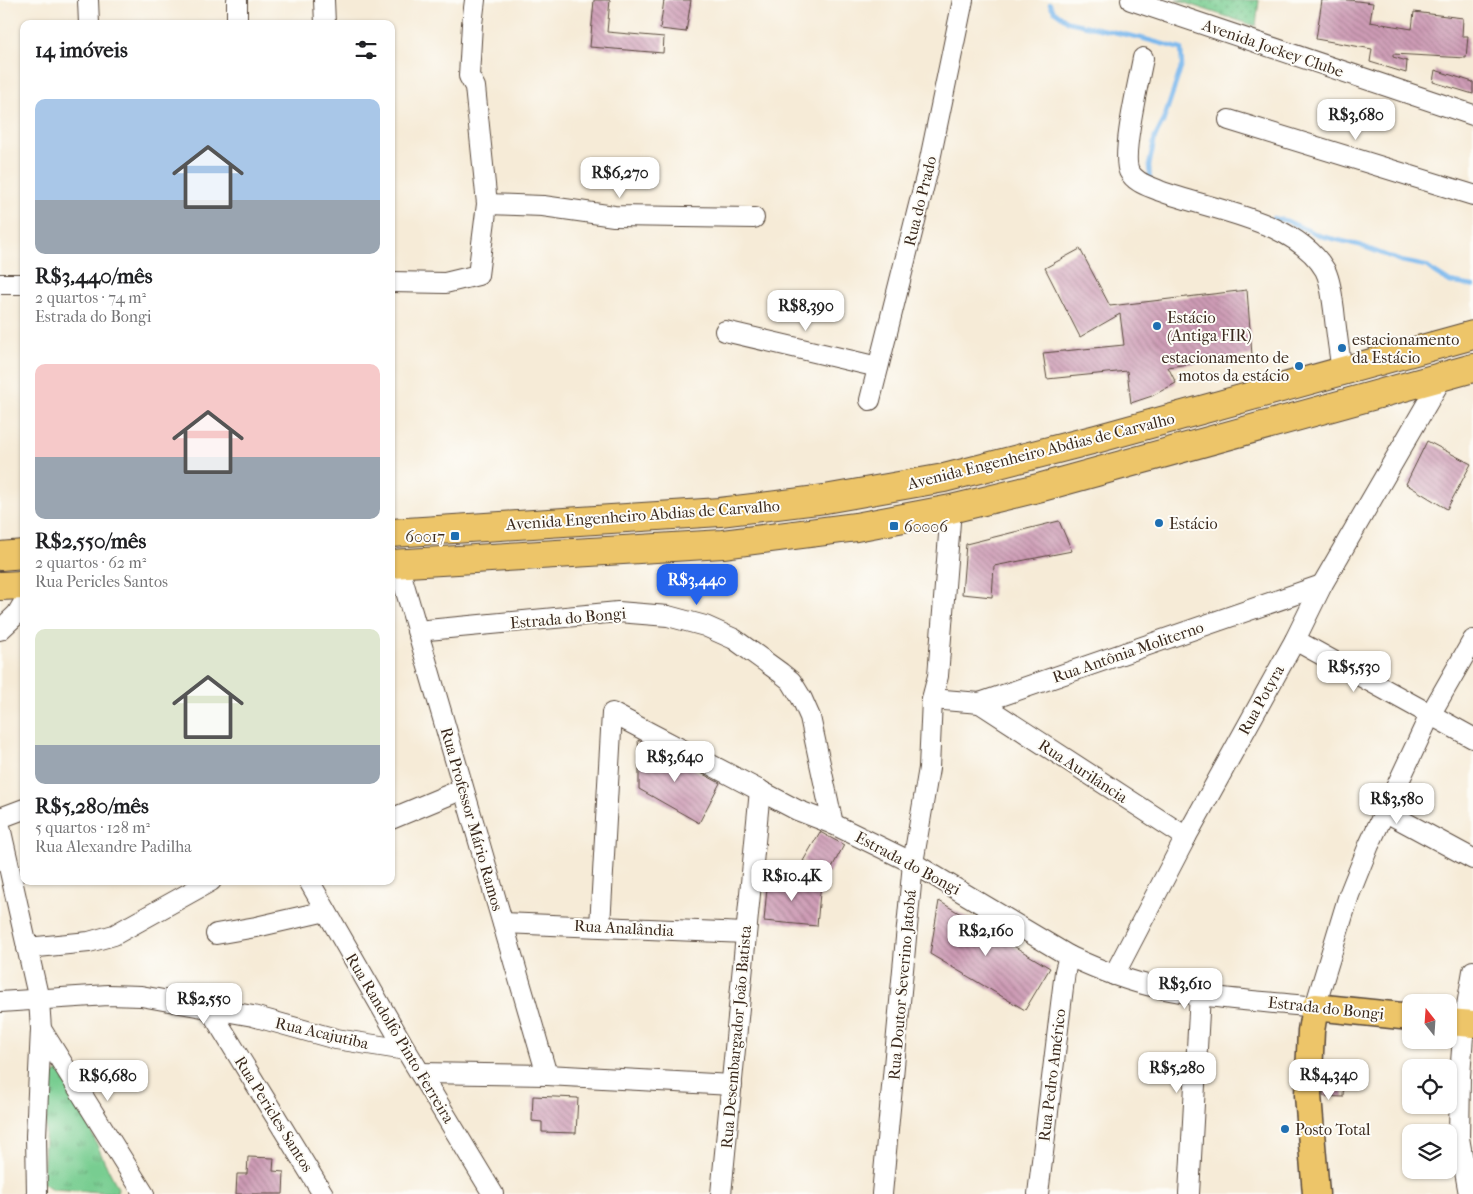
<!DOCTYPE html>
<html lang="pt">
<meta charset="utf-8">
<style>
body{margin:0;font-family:"IM FELL French Canon",serif;background:#f6f6f6;color:#202124;height:100vh;display:flex;flex-direction:column;font-size:19px;white-space:nowrap}
*{box-sizing:border-box;margin:0}
p{font-size:16px;color:#757577}
.icon{flex:none;width:28px;height:28px;fill:none;stroke:currentColor;stroke-width:2;stroke-linecap:round;stroke-linejoin:round}
.map{position:relative;flex:1;overflow:hidden}
.drawer{position:absolute;left:20px;top:20px;width:375px;height:865px;display:flex;flex-direction:column;background:#fff;border-radius:10px;box-shadow:0 1px 4px #0004}
.drawer>*{flex:none}
.needle{width:32px;rotate:343deg}
.controls{position:absolute;left:1402px;top:994px;display:grid;gap:10px}
.controls a{display:grid;place-items:center;width:55px;height:55px;border-radius:10px;background:#fff;box-shadow:0 1px 4px #0004;font-size:25px}
.price{position:absolute;translate:-50% -42px;padding:0 11px;border-radius:10px;background:#fff;color:#222;font-size:16px;line-height:32px;filter:drop-shadow(0 1px 2px #0008)}
.price::after{content:'';position:absolute;left:50%;top:30px;width:15px;height:11px;margin-left:-8px;background:inherit;clip-path:polygon(0 0,100% 0,50% 100%)}
.price.active{background:#2563eb;color:#fff}
ul{padding:0;list-style:none}
li{display:grid;align-content:center;gap:10px;height:265px;padding:0 15px}
li span{display:grid;place-items:center;height:155px;border-radius:10px;color:#555}
li>.icon{margin-inline-start:auto}
span .icon{width:90px;height:90px;fill:#fffc;stroke-width:1}
li b{font-size:21px}
h2{display:flex;justify-content:space-between;align-items:center;height:60px;padding:0 15px;font-size:21px}
.map>svg:first-child{display:block}
.grass{fill:url(#grass-dots);stroke:#5a7c58}
.park{fill:url(#park-tufts);stroke:#5a7c58}
.lines{fill:none;stroke-linecap:round;stroke-linejoin:round}
.stream{stroke:#7ab8ed;stroke-width:4.5}
.building{fill:url(#building-back-hatch)}
.minor-casing{stroke:#57473a;stroke-width:22}
.major-casing{stroke:#57473a;stroke-width:29}
.highway-casing{stroke:#57473a;stroke-width:30}
.minor{stroke:#fff;stroke-width:20}
.major{stroke:#edc569;stroke-width:26}
.highway{stroke:#edc569;stroke-width:28}
.poi-dot{fill:#1f6fb2;stroke:#fdfcf7;stroke-width:2}
.labels{text-anchor:middle;dominant-baseline:central;stroke-width:4;stroke-linejoin:round;paint-order:stroke}
.street-label{font-size:16px;fill:#3b2a1e;stroke:#fdfcf7}
.poi-label{font-size:16px;fill:#3b2a1e;stroke:#fdfcf7;text-anchor:start}
</style>
<div class="map">
<svg width="1473" height="1194" viewBox="0 0 1473 1194">
<defs>
<pattern id="grass-dots" width="8" height="8" patternUnits="userSpaceOnUse" patternTransform="scale(1.25)"><rect width="8" height="8" fill="#78cd91"/><path d="M2 2h.1M6 6h.1" fill="none" stroke="#64a776" stroke-width="1.8" stroke-linecap="round"/></pattern>
<pattern id="park-tufts" width="24" height="20" patternUnits="userSpaceOnUse" patternTransform="scale(1.25)"><rect width="24" height="20" fill="#78cd91"/><path d="M3 7l-1-3M5 7V3M7 7l1-3M15 17l-1-3M17 17v-4M19 17l1-3" fill="none" stroke="#64a776"/></pattern>
<pattern id="building-back-hatch" width="6" height="6" patternUnits="userSpaceOnUse" patternTransform="scale(1.25)"><rect width="6" height="6" fill="#cd9bb5"/><path d="M-1 5l2 2M0 0l6 6M5-1l2 2" fill="none" stroke="#a87f93"/></pattern>
</defs>
<rect width="100%" height="100%" fill="#fdfcf7"/>
<filter id="ink" filterUnits="userSpaceOnUse"><feTurbulence type="fractalNoise" baseFrequency=".02" numOctaves="2"/><feDisplacementMap in="SourceGraphic" scale="10" xChannelSelector="R" yChannelSelector="G"/><feConvolveMatrix kernelMatrix="1 2 1 2 8 2 1 2 1" color-interpolation-filters="sRGB"/></filter>
<filter id="wash" filterUnits="userSpaceOnUse"><feTurbulence type="fractalNoise" baseFrequency=".0096" numOctaves="4" result="noise"/><feDisplacementMap in="SourceGraphic" scale="20" xChannelSelector="R" yChannelSelector="G"/><feGaussianBlur stdDeviation="1.12" result="paint"/><feColorMatrix in="noise" values="0 0 0 0 0 0 0 0 0 0 0 0 0 0 0 0 0 1.4 0 .05"/><feComposite in="paint" operator="in"/></filter>
<g filter="url(#wash)">
<rect width="100%" height="100%" fill="#f6ebd7"/>
<polygon class="grass" points="1176,0 1259,0 1256,26 1249,24"/>
<polygon class="park" points="59,1071 66,1074 105,1163 118,1188 117,1193 52,1189 43,1183 48,1078"/>
<g class="lines">
<g class="stream">
<polyline points="1050,4 1054,11 1069,22 1141,38 1181,49 1182,65 1163,122 1155,137 1149,166 1150,180"/>
<polyline points="1273,218 1287,221 1321,236 1359,245 1401,261 1426,266 1434,272 1450,282 1473,286"/>
</g>
</g>
<g id="blocks">
<g class="building">
<polygon points="594,0 610,0 607,32 664,37 663,53 590,47"/>
<polygon points="664,0 691,0 686,32 660,29"/>
<polygon points="1322,0 1349,0 1373,3 1370,22 1412,29 1414,12 1463,18 1462,36 1468,36 1466,58 1393,54 1393,57 1407,61 1406,73 1370,62 1372,49 1316,39"/>
<polygon points="1435,70 1473,82 1473,94 1433,82"/>
<polygon points="1080,249 1110,306 1247,290 1252,355 1168,367 1176,383 1152,396 1131,403 1127,371 1047,379 1043,353 1124,345 1120,314 1080,337 1045,268"/>
<polygon points="1427,441 1471,464 1447,509 1406,484"/>
<polygon points="1059,521 1072,551 994,566 992,597 962,594 966,544"/>
<polygon points="638,740 720,783 699,823 639,789 639,752"/>
<polygon points="820,832 844,845 829,873 803,861"/>
<polygon points="768,877 821,882 817,926 764,921"/>
<polygon points="939,901 1050,968 1025,1010 930,954"/>
<polygon points="1324,1075 1344,1075 1343,1097 1323,1096"/>
<polygon points="533,1096 578,1098 576,1133 542,1132 542,1122 532,1121"/>
<polygon points="248,1157 274,1158 273,1171 284,1172 283,1194 236,1194 237,1174 247,1174"/>
</g>
</g>
</g>
<g filter="url(#ink)">
<use href="#blocks" fill-opacity="0" stroke="#57473a" stroke-width="1"/>
<g class="lines">
<g class="minor-casing">
<g id="minor">
<polyline points="88,0 89,24"/>
<polyline points="237,0 237,24"/>
<polyline points="324,0 325,24"/>
<polyline points="1131,0 1473,115"/>
<path d="M 1143,58 C 1139,80 1121,154 1129,171 C 1135,183 1149,186 1160,191 C 1211,210 1296,220 1325,270 C 1331,281 1332,297 1334,310 C 1336,330 1339,351 1342,371"/>
<polyline points="1229,120 1473,195"/>
<polyline points="487,204 543,206 614,216 754,218"/>
<polyline points="391,282 445,283 478,275 487,204 475,87 469,76 472,24 475,0"/>
<polyline points="0,284 24,284"/>
<polyline points="725,331 878,367"/>
<polyline points="870,400 928,169 963,0"/>
<polyline points="398,564 547,1075"/>
<polyline points="0,630 17,614 24,602"/>
<polyline points="417,631 618,612 668,616 705,626 734,639 781,673 791,681 802,699 810,717 833,824"/>
<polyline points="1295,640 1473,738"/>
<polyline points="932,699 980,703 1322,585"/>
<polyline points="980,703 1186,837"/>
<polyline points="1384,811 1473,859"/>
<polyline points="0,818 24,809"/>
<polyline points="391,819 463,789"/>
<polyline points="0,827 39,1000 41,1029 36,1136 37,1194"/>
<polyline points="309,881 406,1050 493,1194"/>
<polyline points="503,923 746,933"/>
<path d="M 600,926 L 612,713 L 797,810 L 833,824 L 913,863 L 1069,956 C 1097,969 1126,981 1156,987 C 1208,999 1262,1001 1315,1007 L 1349,895 L 1369,845 L 1430,715 L 1473,640"/>
<polyline points="216,934 256,927 326,911"/>
<polyline points="27,948 89,942 114,935 211,881"/>
<polyline points="1114,975 1186,837 1295,640 1322,585 1443,376"/>
<polyline points="0,1002 108,995 141,996 253,1016 336,1039 406,1050"/>
<polyline points="209,1008 323,1194"/>
<polyline points="41,1029 144,1194"/>
<polyline points="420,1073 547,1075 732,1085"/>
<polyline points="721,1194 760,790"/>
<polyline points="882,1194 913,863 929,768 932,699 938,676 951,509"/>
<polyline points="1038,1194 1065,971 1069,956"/>
<polyline points="1189,1194 1200,994"/>
<polyline points="1469,1194 1459,1138 1460,1076 1464,1023 1473,971"/>
</g>
</g>
<g class="major-casing">
<g id="major">
<polyline points="1449,1022 1473,1024"/>
<polyline points="1316,1194 1308,1095 1311,1031 1315,1007 1411,1017"/>
</g>
</g>
<g class="highway-casing">
<g id="highway">
<polyline points="391,533 720,512 825,499 944,478 1096,439 1473,335"/>
<polyline points="0,556 24,554"/>
<polyline points="391,564 723,544 856,527 951,509 1042,487 1473,368"/>
<polyline points="0,586 24,585"/>
</g>
</g>
<use href="#minor" class="minor"/>
<use href="#major" class="major"/>
<use href="#highway" class="highway"/>
</g>
</g>
<g class="poi-dot">
<circle cx="1157" cy="326" r="5"/>
<circle cx="1342" cy="348" r="5"/>
<circle cx="1299" cy="366" r="5"/>
<circle cx="1159" cy="523" r="5"/>
<rect x="889" y="521" width="10" height="10" rx="2.5"/>
<rect x="450" y="531" width="10" height="10" rx="2.5"/>
<circle cx="1285" cy="1129" r="5"/>
</g>
<g class="labels">
<g class="street-label">
<text transform="translate(1273 48) rotate(19)">Avenida Jockey Clube</text>
<text transform="translate(920 201) rotate(-76)">Rua do Prado</text>
<text transform="translate(1041 451) rotate(-14)">Avenida Engenheiro Abdias de Carvalho</text>
<text transform="translate(643 515) rotate(-4)">Avenida Engenheiro Abdias de Carvalho</text>
<text transform="translate(568 618) rotate(-5)">Estrada do Bongi</text>
<text transform="translate(1128 652) rotate(-19)">Rua Antônia Moliterno</text>
<text transform="translate(1261 700) rotate(-61)">Rua Potyra</text>
<text transform="translate(1083 771) rotate(33)">Rua Aurilância</text>
<text transform="translate(472 819) rotate(74)">Rua Professor Mário Ramos</text>
<text transform="translate(908 863) rotate(28)">Estrada do Bongi</text>
<text transform="translate(624 928) rotate(3)">Rua Analândia</text>
<text transform="translate(902 985) rotate(-85)">Rua Doutor Severino Jatobá</text>
<text transform="translate(1326 1008) rotate(6)">Estrada do Bongi</text>
<text transform="translate(322 1033) rotate(13)">Rua Acajutiba</text>
<text transform="translate(736 1037) rotate(-85)">Rua Desembargador João Batista</text>
<text transform="translate(400 1038) rotate(59)">Rua Randolfo Pinto Ferreira</text>
<text transform="translate(1052 1075) rotate(-83)">Rua Pedro Américo</text>
<text transform="translate(274 1114) rotate(58)">Rua Pericles Santos</text>
</g>
<g class="poi-label">
<text x="1167" y="317">Estácio<tspan x="1167" dy="18">(Antiga FIR)</tspan></text>
<text x="1352" y="339">estacionamento<tspan x="1352" dy="18">da Estácio</tspan></text>
<text x="1289" y="357" text-anchor="end">estacionamento de<tspan x="1289" dy="18">motos da estácio</tspan></text>
<text x="1169" y="523">Estácio</text>
<text x="904" y="526">60006</text>
<text x="445" y="536" text-anchor="end">60017</text>
<text x="1295" y="1129">Posto Total</text>
</g>
</g>
</svg>
<div class="controls">
<a><svg class="needle" viewBox="-14 -14 28 28"><path d="M0-13l5 13h-10z" fill="#e53935"/><path d="M0 13l5-13h-10z" fill="#757577"/></svg></a>
<a><svg class="icon" aria-label="locate" viewBox="0 0 24 24"><circle cx="12" cy="12" r="6"/><path d="M12 2v4M12 18v4M2 12h4M18 12h4"/></svg></a>
<a><svg class="icon" aria-label="layers" viewBox="0 0 24 24"><path d="M12 4l9 5-9 5-9-5zM3 14l9 5 9-5"/></svg></a>
</div>
<b class="price" style="left:1356px;top:141px">R$3,680</b>
<b class="price" style="left:620px;top:199px">R$6,270</b>
<b class="price" style="left:806px;top:332px">R$8,390</b>
<b class="price active" style="left:697px;top:606px">R$3,440</b>
<b class="price" style="left:1354px;top:693px">R$5,530</b>
<b class="price" style="left:675px;top:783px">R$3,640</b>
<b class="price" style="left:1397px;top:825px">R$3,580</b>
<b class="price" style="left:792px;top:902px">R$10.4K</b>
<b class="price" style="left:986px;top:957px">R$2,160</b>
<b class="price" style="left:1185px;top:1010px">R$3,610</b>
<b class="price" style="left:204px;top:1025px">R$2,550</b>
<b class="price" style="left:1177px;top:1094px">R$5,280</b>
<b class="price" style="left:1329px;top:1101px">R$4,340</b>
<b class="price" style="left:108px;top:1102px">R$6,680</b>
<section class="drawer">
<h2>14 imóveis<svg class="icon" aria-label="filters" viewBox="0 0 24 24"><path d="M4 7h16M4 17h16"/><circle cx="9" cy="7" r="2"/><circle cx="15" cy="17" r="2"/></svg></h2>
<ul>
<li><span style="background:linear-gradient(#a9c7e8 65%,#9aa5b1 0)"><svg class="icon" aria-label="home" viewBox="0 0 24 24"><path d="M3 11l9-7 9 7M6 9v11h12V9"/></svg></span><div><b>R$3,440/mês</b><p>2 quartos · 74 m²</p><p>Estrada do Bongi</p></div></li>
<li><span style="background:linear-gradient(#f6c9c9 60%,#9aa5b1 0)"><svg class="icon" aria-label="home" viewBox="0 0 24 24"><path d="M3 11l9-7 9 7M6 9v11h12V9"/></svg></span><div><b>R$2,550/mês</b><p>2 quartos · 62 m²</p><p>Rua Pericles Santos</p></div></li>
<li><span style="background:linear-gradient(#dfe7d0 75%,#9aa5b1 0)"><svg class="icon" aria-label="home" viewBox="0 0 24 24"><path d="M3 11l9-7 9 7M6 9v11h12V9"/></svg></span><div><b>R$5,280/mês</b><p>5 quartos · 128 m²</p><p>Rua Alexandre Padilha</p></div></li>
</ul>
</section>
</div>
